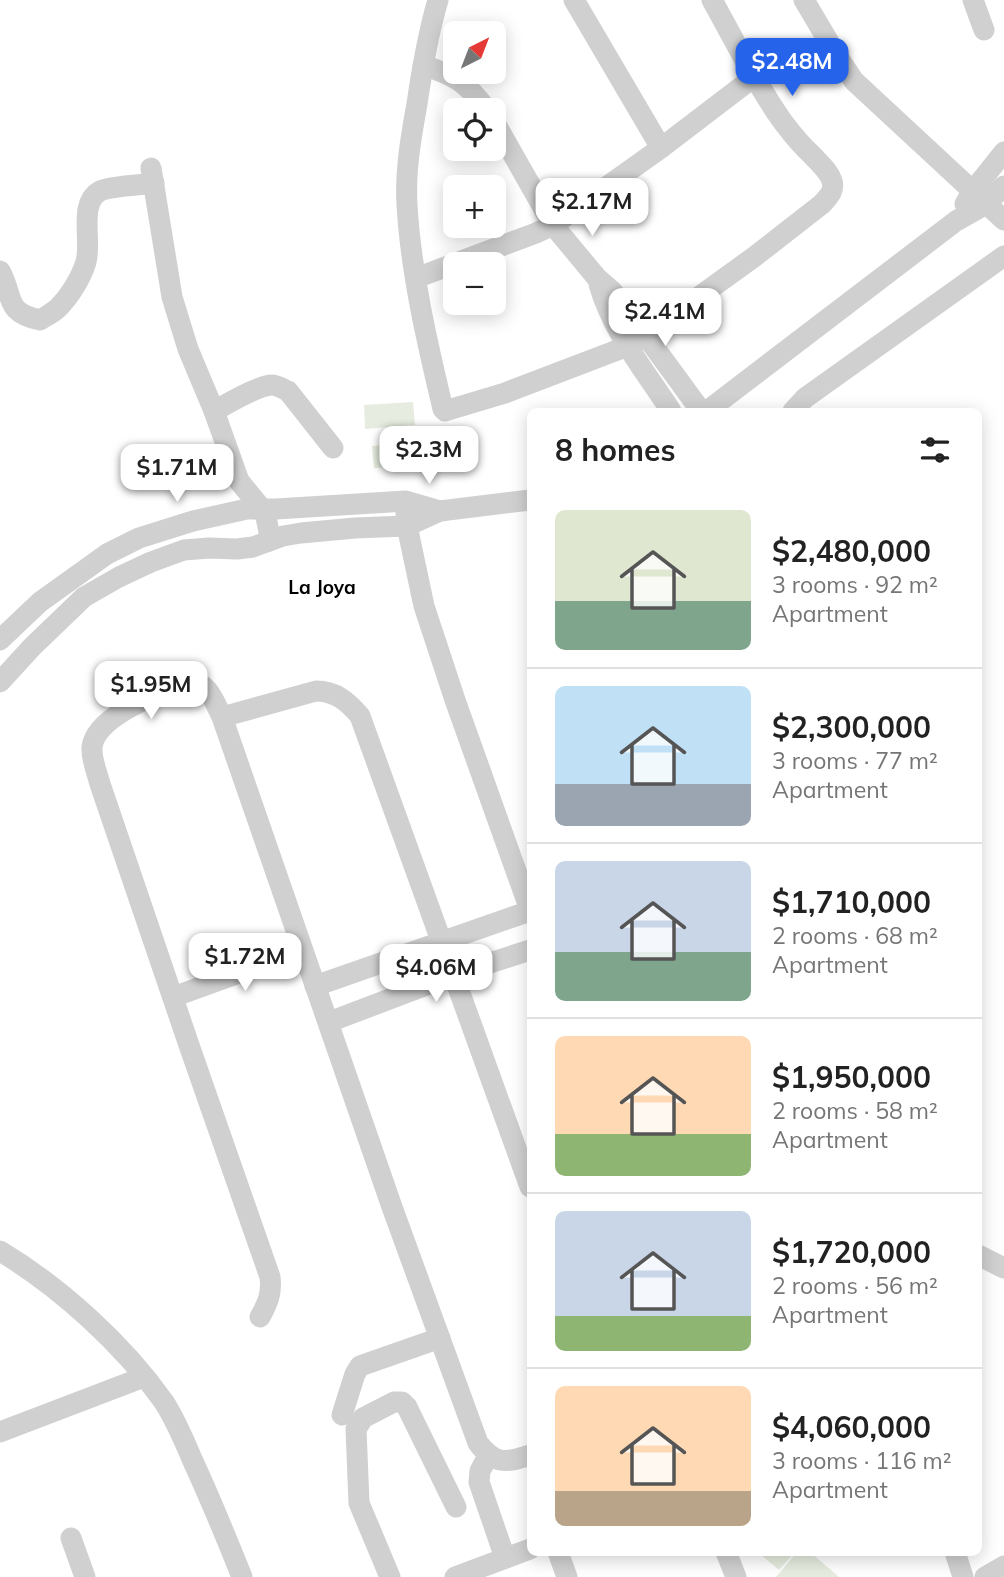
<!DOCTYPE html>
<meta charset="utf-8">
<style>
body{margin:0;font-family:Mulish,sans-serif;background:#f2f2f2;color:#222;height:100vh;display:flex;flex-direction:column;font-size:26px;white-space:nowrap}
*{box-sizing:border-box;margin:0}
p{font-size:23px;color:#767676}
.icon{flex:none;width:38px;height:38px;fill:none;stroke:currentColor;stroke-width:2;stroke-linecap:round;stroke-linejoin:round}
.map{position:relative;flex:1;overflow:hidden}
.drawer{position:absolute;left:527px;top:408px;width:455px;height:1148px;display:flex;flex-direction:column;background:#fff;border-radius:10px;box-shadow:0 4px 18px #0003}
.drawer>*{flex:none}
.needle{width:46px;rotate:42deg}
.fabs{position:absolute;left:443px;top:21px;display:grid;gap:14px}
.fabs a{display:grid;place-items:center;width:63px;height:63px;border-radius:10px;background:#fff;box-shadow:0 4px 18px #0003;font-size:35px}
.price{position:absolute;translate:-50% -60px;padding:0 16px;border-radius:14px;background:#fff;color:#222;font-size:23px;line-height:46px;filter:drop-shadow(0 2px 4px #0008)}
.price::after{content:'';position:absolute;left:50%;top:42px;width:21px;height:16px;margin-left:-10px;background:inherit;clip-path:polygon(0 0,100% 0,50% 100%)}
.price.on{background:#2563eb;color:#fff}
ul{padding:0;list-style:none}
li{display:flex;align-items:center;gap:21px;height:175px;padding:0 28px}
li+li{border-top:2px solid #e0e0e0}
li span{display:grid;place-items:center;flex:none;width:196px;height:140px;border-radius:10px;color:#555}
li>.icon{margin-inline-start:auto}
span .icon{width:84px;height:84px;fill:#fffc;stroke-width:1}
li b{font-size:30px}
h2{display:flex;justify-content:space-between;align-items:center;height:84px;padding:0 28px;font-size:30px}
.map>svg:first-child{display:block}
.green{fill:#e6ecdf}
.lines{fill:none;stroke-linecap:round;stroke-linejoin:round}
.minor{stroke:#d0d0d0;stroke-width:21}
.labels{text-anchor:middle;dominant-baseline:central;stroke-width:7;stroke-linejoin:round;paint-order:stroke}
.neighbourhood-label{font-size:19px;font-weight:bold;fill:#000;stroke:#fff}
</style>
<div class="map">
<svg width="1004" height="1577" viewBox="0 0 1004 1577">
<rect width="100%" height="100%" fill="#fff"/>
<g class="green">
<polygon points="413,402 415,425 365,429 364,405"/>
<polygon points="422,442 424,465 374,468 372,446"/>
<polygon points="763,1552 795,1552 779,1570 761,1555"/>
<polygon points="797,1552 810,1552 839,1577 776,1577"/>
</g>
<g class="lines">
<g class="minor">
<path d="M 438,0 C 428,34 422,69 417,104 C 411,137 405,171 407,205 C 411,273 427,342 443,409 L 445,411 L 505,393 L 628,346 L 646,335 L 754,257 L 822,204 C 828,197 835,191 832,181 C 829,171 819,163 812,155 C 801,145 792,134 783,122 C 756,84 735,41 712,0"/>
<polyline points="574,0 661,148"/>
<polyline points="804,0 836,54 854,81 1004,220"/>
<polyline points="973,0 984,30"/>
<path d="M 423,65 C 456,76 466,82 487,110"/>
<polyline points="494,121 553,225 597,278 612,291 627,310 701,411"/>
<polyline points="151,168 172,297 188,349 214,411 239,481 261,508 266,517 269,532 269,541"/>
<polyline points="965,204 972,192 1004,152"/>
<path d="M 0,271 C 14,296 4,313 40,320 C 46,316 53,313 58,308 C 70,296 81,278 86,262 C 92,240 78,203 100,191 C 110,186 141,185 154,183"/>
<polyline points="416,278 536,233 553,225 661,148 754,77"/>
<path d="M 599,284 C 612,331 645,371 671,411"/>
<path d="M 214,411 C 227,404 259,385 272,385 C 277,385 283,389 288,391 L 333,448"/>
<polyline points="707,411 956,221 986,204 1004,186"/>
<polyline points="793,411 805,398 1004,256"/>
<polyline points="406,513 407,526 424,606 455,700 530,910"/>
<polyline points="0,640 40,602 107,554 139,538 193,521 247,509 276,509 406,501 440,511"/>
<polyline points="0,682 32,647 84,597 119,577 151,562 184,550 209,548 237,549 253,547 283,536 301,533 355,528 407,526 440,511 530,500"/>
<path d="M 222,717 L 316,691 C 336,691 348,702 360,716 L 530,1187"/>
<polyline points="315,986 530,911"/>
<polyline points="173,997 302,950"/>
<polyline points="329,1022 453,975 530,950"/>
<path d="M 0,1251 C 60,1287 123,1344 164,1402 C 175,1419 184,1440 192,1459 C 210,1498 226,1537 242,1577"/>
<polyline points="978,1255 1004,1268"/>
<path d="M 260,1317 C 268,1303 272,1293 270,1277 L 190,1048 L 100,784 C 97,772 91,759 92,747 C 96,715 161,693 188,681 C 208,681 214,701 222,717 L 392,1207 L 478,1443 C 495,1465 506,1463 530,1455"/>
<polyline points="342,1415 355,1374 360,1366 440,1338"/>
<polyline points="0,1432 144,1377"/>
<polyline points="488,1456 480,1471 479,1482 505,1558"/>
<polyline points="71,1538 85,1577"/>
<polyline points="558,1552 567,1577"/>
<polyline points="726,1552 736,1577"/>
<polyline points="955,1552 963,1577"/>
<polyline points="390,1577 359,1503 356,1429 363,1418 394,1402 402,1402 407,1407 456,1507"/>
<polyline points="455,1577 530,1549"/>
<polyline points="985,1577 1004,1566"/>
</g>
</g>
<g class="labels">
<g class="neighbourhood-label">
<text x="322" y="587">La Joya</text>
</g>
</g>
</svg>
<div class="fabs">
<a><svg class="needle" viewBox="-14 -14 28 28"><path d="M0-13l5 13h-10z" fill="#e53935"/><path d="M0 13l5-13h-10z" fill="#767676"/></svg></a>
<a><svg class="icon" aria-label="locate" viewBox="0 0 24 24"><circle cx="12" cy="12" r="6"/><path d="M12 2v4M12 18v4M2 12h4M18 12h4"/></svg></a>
<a>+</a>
<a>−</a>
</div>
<b class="price on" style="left:792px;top:98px">$2.48M</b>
<b class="price" style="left:592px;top:238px">$2.17M</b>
<b class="price" style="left:665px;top:348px">$2.41M</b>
<b class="price" style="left:429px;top:486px">$2.3M</b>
<b class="price" style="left:177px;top:504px">$1.71M</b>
<b class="price" style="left:151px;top:721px">$1.95M</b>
<b class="price" style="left:245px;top:993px">$1.72M</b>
<b class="price" style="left:436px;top:1004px">$4.06M</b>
<section class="drawer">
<h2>8 homes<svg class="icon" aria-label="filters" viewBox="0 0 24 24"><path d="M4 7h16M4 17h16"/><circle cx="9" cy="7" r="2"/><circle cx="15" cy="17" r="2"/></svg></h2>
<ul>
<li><span style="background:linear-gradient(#dfe7d0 65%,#7fa58c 0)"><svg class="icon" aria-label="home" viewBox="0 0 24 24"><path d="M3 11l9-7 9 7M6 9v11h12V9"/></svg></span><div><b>$2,480,000</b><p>3 rooms · 92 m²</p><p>Apartment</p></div></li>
<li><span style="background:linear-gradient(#bfe0f5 70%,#9aa5b1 0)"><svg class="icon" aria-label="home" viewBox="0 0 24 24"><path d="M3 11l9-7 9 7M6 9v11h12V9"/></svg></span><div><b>$2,300,000</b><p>3 rooms · 77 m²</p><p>Apartment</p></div></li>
<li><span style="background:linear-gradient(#c9d6e8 65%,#7fa58c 0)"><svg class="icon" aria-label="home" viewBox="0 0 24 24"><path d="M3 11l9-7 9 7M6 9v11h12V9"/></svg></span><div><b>$1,710,000</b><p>2 rooms · 68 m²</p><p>Apartment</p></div></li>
<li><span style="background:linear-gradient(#ffd9b3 70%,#8fb573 0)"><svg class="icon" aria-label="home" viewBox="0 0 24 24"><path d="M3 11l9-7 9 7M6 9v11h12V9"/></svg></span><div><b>$1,950,000</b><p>2 rooms · 58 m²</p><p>Apartment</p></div></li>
<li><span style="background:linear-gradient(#c9d6e8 75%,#8fb573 0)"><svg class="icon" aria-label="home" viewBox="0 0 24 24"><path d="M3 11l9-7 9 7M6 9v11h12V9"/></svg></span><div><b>$1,720,000</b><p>2 rooms · 56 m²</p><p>Apartment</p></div></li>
<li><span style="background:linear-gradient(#ffd9b3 75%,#b9a48a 0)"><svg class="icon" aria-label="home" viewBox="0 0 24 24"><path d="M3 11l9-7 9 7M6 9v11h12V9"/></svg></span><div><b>$4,060,000</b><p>3 rooms · 116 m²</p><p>Apartment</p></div></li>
</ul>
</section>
</div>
